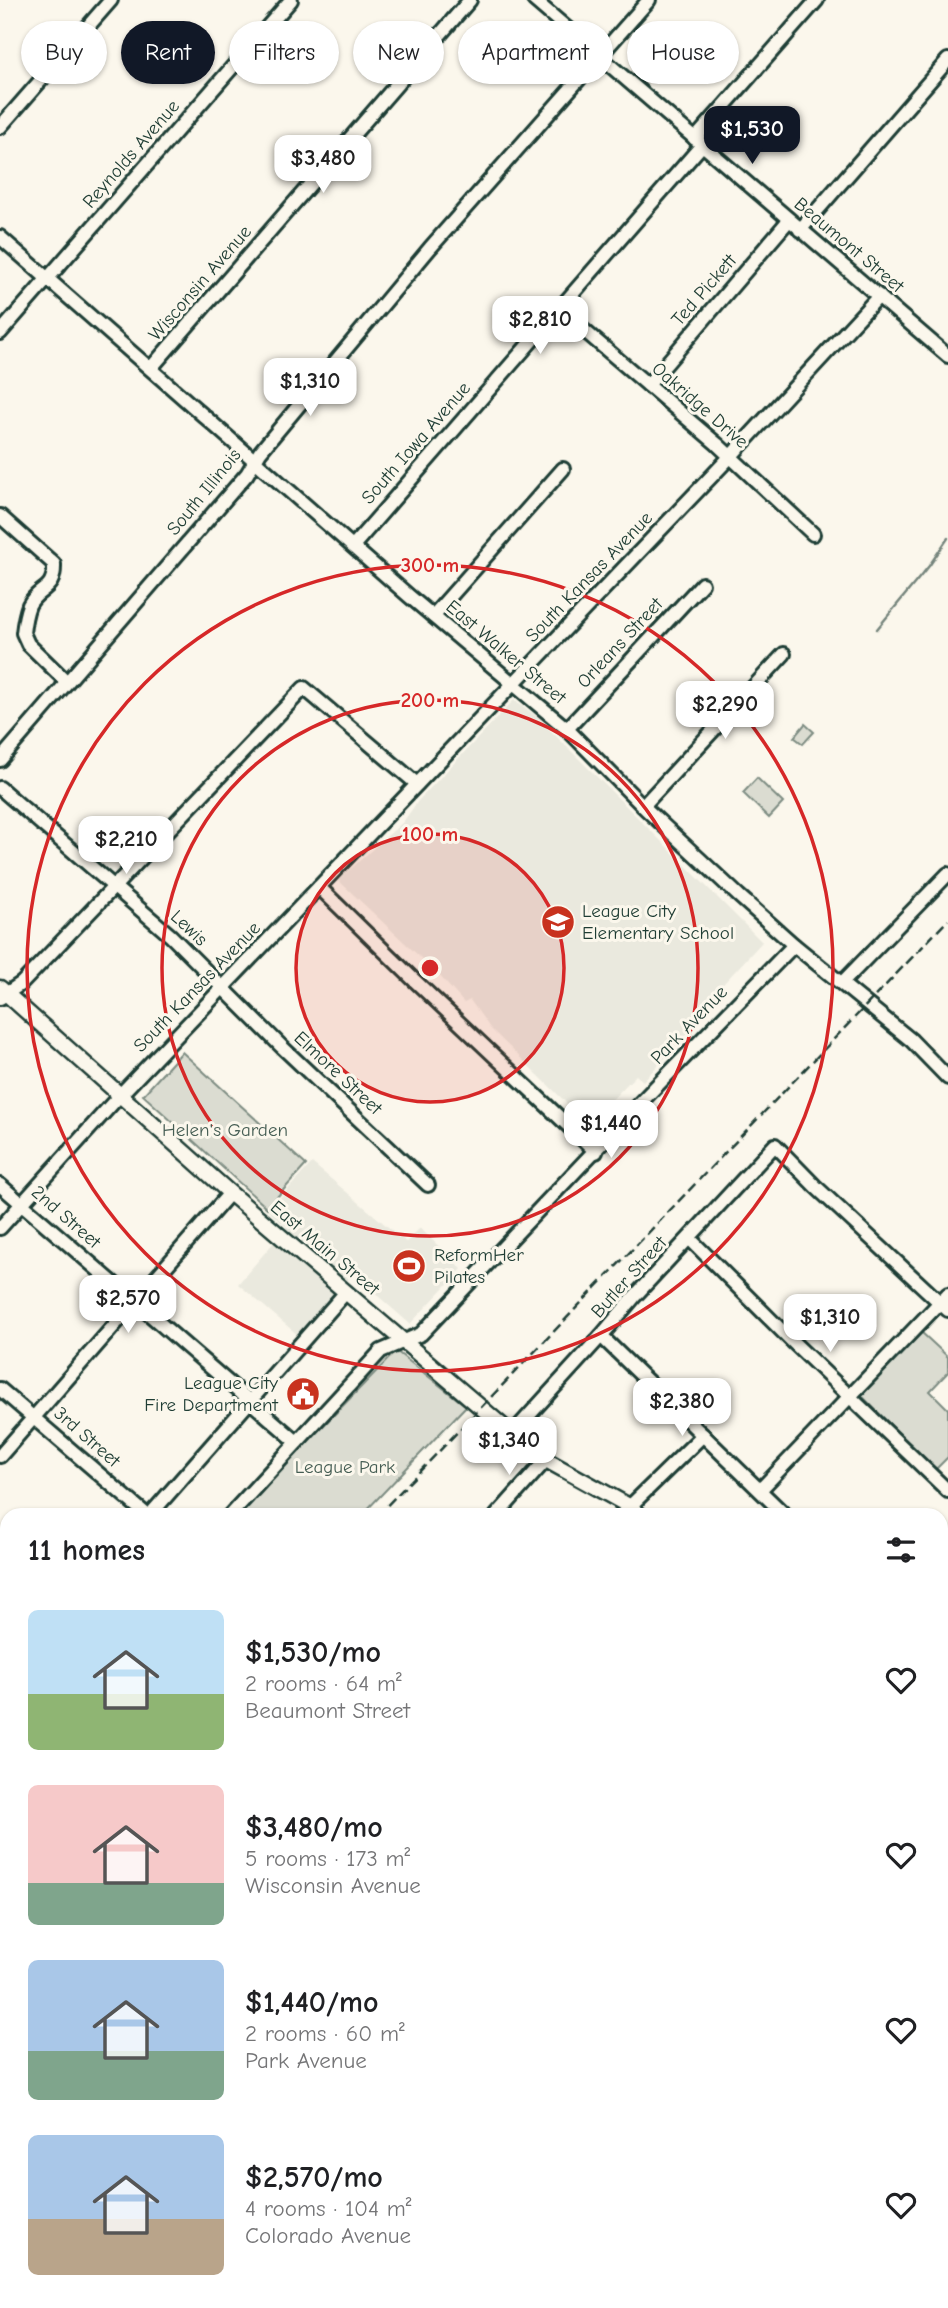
<!DOCTYPE html>
<meta charset="utf-8">
<style>
body{margin:0;font-family:"Comic Neue",sans-serif;background:#f2f2f2;color:#202124;height:100vh;display:flex;flex-direction:column;font-size:26px;white-space:nowrap}
*{box-sizing:border-box;margin:0}
p{font-size:23px;color:#757577}
.icon{flex:none;width:38px;height:38px;fill:none;stroke:currentColor;stroke-width:2;stroke-linecap:round;stroke-linejoin:round}
.map{position:relative;flex:1;overflow:hidden}
.sheet{position:absolute;left:0px;top:1508px;width:948px;height:800px;display:flex;flex-direction:column;background:#fff;border-radius:21px 21px 0 0;box-shadow:0 2px 5px #0004}
.sheet>*{flex:none}
.banner{position:absolute;left:21px;top:21px;width:906px;height:63px;display:flex;gap:14px}
.price{position:absolute;translate:-50% -60px;padding:0 16px;border-radius:14px;background:#fff;color:#222;font-size:23px;line-height:46px;filter:drop-shadow(0 2px 4px #0008)}
.price::after{content:'';position:absolute;left:50%;top:42px;width:21px;height:16px;margin-left:-10px;background:inherit;clip-path:polygon(0 0,100% 0,50% 100%)}
.price.active{background:#111827;color:#fff}
ul{padding:0;list-style:none}
li{display:flex;align-items:center;gap:21px;height:175px;padding:0 28px}
li span{display:grid;place-items:center;flex:none;width:196px;height:140px;border-radius:10px;color:#555}
li>.icon{margin-inline-start:auto}
span .icon{width:84px;height:84px;fill:#fffc;stroke-width:1}
li b{font-size:30px}
h2{display:flex;justify-content:space-between;align-items:center;height:84px;padding:0 28px;font-size:30px}
.pill{padding:0 24px;border-radius:32px;background:#fff;box-shadow:0 2px 5px #0004;font-size:24px;line-height:63px}
.pill.active{background:#111827;color:#fff}
.map>svg:first-child{display:block}
.built{fill:#eae9de}
.green{fill:#dbdcd1;stroke:#7d8c82;stroke-width:2}
.lines{fill:none;stroke-linecap:round;stroke-linejoin:round}
.stream{stroke:#74847b;stroke-width:2.5}
.minor-casing{stroke:#1f3d34;stroke-width:18}
.major-casing{stroke:#1f3d34;stroke-width:19}
.minor{stroke:#fbf7ec;stroke-width:12}
.major{stroke:#fbf7ec;stroke-width:14}
.rail{stroke:#1f3d34;stroke-width:2.5;stroke-dasharray:10 5;stroke-linecap:butt}
.ring{fill:none;stroke:#d62828;stroke-width:3.5}
.labels{text-anchor:middle;dominant-baseline:central;stroke-width:6;stroke-linejoin:round;paint-order:stroke}
.street-label{font-size:19px;fill:#1f3d34;stroke:#fbf7ec}
.poi-label{font-size:19px;fill:#1f3d34;stroke:#fbf7ec;text-anchor:start}
.park-label{font-size:19px;fill:#455d53;stroke:#fbf7ec}
.centre{fill:#d62828;stroke:#fbf7ec;stroke-width:3.5}
.ring-label{font-size:21px;text-anchor:middle;font-weight:bold;fill:#d62828;stroke:#fbf7ec;stroke-width:6;stroke-linejoin:round;paint-order:stroke}
</style>
<div class="map">
<svg width="948" height="2308" viewBox="0 0 948 2308">
<rect width="100%" height="100%" fill="#fbf7ec"/>
<filter id="ink" filterUnits="userSpaceOnUse"><feTurbulence type="fractalNoise" baseFrequency=".0143" numOctaves="2"/><feDisplacementMap in="SourceGraphic" scale="14" xChannelSelector="R" yChannelSelector="G"/><feConvolveMatrix kernelMatrix="1 2 1 2 8 2 1 2 1" color-interpolation-filters="sRGB"/></filter>
<g filter="url(#ink)">
<g class="built">
<polygon points="514,700 535,715 762,942 688,1022 693,1028 643,1081 636,1075 588,1124 490,1028 470,1000 464,1003 438,974 338,880 403,822 418,801"/>
<polygon points="312,1163 406,1242 420,1228 462,1269 410,1324 353,1274 299,1336 238,1284 287,1227 268,1211"/>
<polygon points="942,1580 948,1586 948,2063 942,2065"/>
</g>
<g class="green">
<polygon points="805,724 814,732 803,744 794,737"/>
<polygon points="757,778 783,803 769,818 743,793"/>
<polygon points="182,1052 306,1165 267,1208 143,1095"/>
<polygon points="920,1331 948,1357 948,1372 930,1391 948,1409 948,1457 935,1470 860,1394"/>
<polygon points="396,1351 466,1406 362,1515 236,1516"/>
</g>
<g class="lines">
<polyline class="stream" points="877,629 929,566 948,538"/>
<g class="minor-casing">
<g id="minor">
<polyline points="534,0 948,356"/>
<polyline points="0,127 111,0"/>
<polyline points="695,139 817,0"/>
<polyline points="800,230 948,60"/>
<polyline points="0,237 409,596 567,729 646,809 739,896 794,945 911,1040 948,1078"/>
<polyline points="559,309 717,444 813,534"/>
<polyline points="0,333 291,0"/>
<polyline points="151,368 470,0"/>
<polyline points="648,385 789,220"/>
<path d="M 0,516 L 54,564 C 55,592 39,586 29,605 C 26,613 24,624 23,633 L 28,644 L 67,682"/>
<polyline points="353,546 702,145"/>
<polyline points="433,616 563,469"/>
<polyline points="567,729 702,584"/>
<polyline points="0,760 247,474 260,452 430,248 649,0"/>
<polyline points="0,788 171,936 282,1047 428,1185"/>
<polyline points="643,806 784,654"/>
<polyline points="319,887 413,979 596,1152"/>
<polyline points="842,983 948,874"/>
<polyline points="0,998 22,983 304,688 417,784"/>
<polyline points="0,1185 297,1442"/>
<polyline points="0,1228 120,1095 730,457 879,296"/>
<polyline points="690,1239 793,1342 948,1491"/>
<polyline points="601,1336 786,1516"/>
<polyline points="0,1389 148,1516"/>
<polyline points="512,1434 601,1336 634,1297 775,1145 815,1186 948,1310"/>
<polyline points="0,1456 230,1193"/>
<polyline points="760,1490 948,1294"/>
<polyline points="149,1516 346,1292"/>
<polyline points="229,1516 381,1351 421,1334 639,1104 794,945"/>
<polyline points="496,1516 546,1460"/>
<polyline points="620,1516 703,1435"/>
<polyline points="0,1587 7,1593"/>
<polyline points="942,1664 948,1670"/>
<polyline points="0,1691 7,1683"/>
<polyline points="0,1726 7,1732"/>
<polyline points="0,2032 7,2025"/>
<polyline points="0,2237 7,2244"/>
<polyline points="66,2301 73,2308"/>
<polyline points="266,2301 273,2308"/>
<polyline points="839,2301 840,2308"/>
<polyline points="110,2308 117,2301"/>
</g>
</g>
<g class="major-casing">
<g id="major">
<polyline points="0,988 230,1193 512,1434 546,1460 629,1506 641,1516"/>
<polyline points="942,1750 948,1743"/>
<polyline points="942,1928 948,1945"/>
<polyline points="417,2308 423,2301"/>
<polyline points="438,2308 445,2301"/>
</g>
</g>
<use href="#minor" class="minor"/>
<use href="#major" class="major"/>
<g class="rail">
<polyline points="377,1516 948,920"/>
<polyline points="0,1909 7,1902"/>
</g>
</g>
</g>
<circle cx="430" cy="968" r="134" fill="#d62828" fill-opacity=".12"/>
<g class="ring">
<circle cx="430" cy="968" r="134"/>
<circle cx="430" cy="968" r="268"/>
<circle cx="430" cy="968" r="403"/>
</g>
<defs>
<g id="school-disc" transform="scale(1.75)"><circle r="9.5" fill="#c8321e" stroke="#fbf7ec"/><path d="M0-5L7-2L0 1L-7-2ZM-4 1L0 2.5L4 1V4Q0 6-4 4Z" fill="#fff"/></g>
<g id="stadium-disc" transform="scale(1.75)"><circle r="9.5" fill="#c8321e" stroke="#fbf7ec"/><path d="M0-5a6.5 5 0 1 0 0 10a6.5 5 0 1 0 0-10ZM-3.5-1.8h7v3.6h-7Z" fill="#fff"/></g>
<g id="civic-disc" transform="scale(1.75)"><circle r="9.5" fill="#c8321e" stroke="#fbf7ec"/><path d="M-.6-6.5H3V-4.5H.6V-3L4-1V1h2V6H-6V1h2V-1L-.6-3ZM-1.2 2.5V6h2.4V2.5Z" fill="#fff"/></g>
</defs>
<g fill-rule="evenodd">
<use href="#school-disc" x="558" y="922"/>
<use href="#stadium-disc" x="409" y="1266"/>
<use href="#civic-disc" x="303" y="1394"/>
</g>
<g class="labels">
<g class="street-label">
<text transform="translate(131 154) rotate(-49)">Reynolds Avenue</text>
<text transform="translate(849 245) rotate(40)">Beaumont Street</text>
<text transform="translate(200 283) rotate(-49)">Wisconsin Avenue</text>
<text transform="translate(704 290) rotate(-49)">Ted Pickett</text>
<text transform="translate(700 405) rotate(41)">Oakridge Drive</text>
<text transform="translate(416 443) rotate(-49)">South Iowa Avenue</text>
<text transform="translate(204 492) rotate(-51)">South Illinois</text>
<text transform="translate(589 577) rotate(-46)">South Kansas Avenue</text>
<text transform="translate(620 643) rotate(-47)">Orleans Street</text>
<text transform="translate(506 652) rotate(40)">East Walker Street</text>
<text transform="translate(189 928) rotate(43)">Lewis</text>
<text transform="translate(197 987) rotate(-46)">South Kansas Avenue</text>
<text transform="translate(689 1025) rotate(-46)">Park Avenue</text>
<text transform="translate(338 1073) rotate(43)">Elmore Street</text>
<text transform="translate(66 1217) rotate(41)">2nd Street</text>
<text transform="translate(325 1248) rotate(40)">East Main Street</text>
<text transform="translate(629 1277) rotate(-48)">Butler Street</text>
<text transform="translate(87 1437) rotate(41)">3rd Street</text>
</g>
<g class="poi-label">
<text x="582" y="911">League City<tspan x="582" dy="22">Elementary School</tspan></text>
<text x="434" y="1255">ReformHer<tspan x="434" dy="22">Pilates</tspan></text>
<text x="278" y="1383" text-anchor="end">League City<tspan x="278" dy="22">Fire Department</tspan></text>
</g>
<g class="park-label">
<text x="225" y="1130">Helen's Garden</text>
<text x="345" y="1467">League Park</text>
</g>
</g>
<circle cx="430" cy="968" r="10" class="centre"/>
<g class="ring-label">
<text x="430" y="572">300 m</text>
<text x="430" y="707">200 m</text>
<text x="430" y="841">100 m</text>
</g>
</svg>
<b class="price active" style="left:752px;top:166px">$1,530</b>
<b class="price" style="left:323px;top:195px">$3,480</b>
<b class="price" style="left:540px;top:356px">$2,810</b>
<b class="price" style="left:310px;top:418px">$1,310</b>
<b class="price" style="left:725px;top:741px">$2,290</b>
<b class="price" style="left:126px;top:876px">$2,210</b>
<b class="price" style="left:611px;top:1160px">$1,440</b>
<b class="price" style="left:128px;top:1335px">$2,570</b>
<b class="price" style="left:830px;top:1354px">$1,310</b>
<b class="price" style="left:682px;top:1438px">$2,380</b>
<b class="price" style="left:509px;top:1477px">$1,340</b>
<div class="banner">
<a class="pill">Buy</a>
<a class="pill active">Rent</a>
<a class="pill">Filters</a>
<a class="pill">New</a>
<a class="pill">Apartment</a>
<a class="pill">House</a>
</div>
<section class="sheet">
<h2>11 homes<svg class="icon" aria-label="filters" viewBox="0 0 24 24"><path d="M4 7h16M4 17h16"/><circle cx="9" cy="7" r="2"/><circle cx="15" cy="17" r="2"/></svg></h2>
<ul>
<li><span style="background:linear-gradient(#bfe0f5 60%,#8fb573 0)"><svg class="icon" aria-label="home" viewBox="0 0 24 24"><path d="M3 11l9-7 9 7M6 9v11h12V9"/></svg></span><div><b>$1,530/mo</b><p>2 rooms · 64 m²</p><p>Beaumont Street</p></div><svg class="icon" aria-label="heart" viewBox="0 0 24 24"><path d="M12 20l-8-8c-3-5 5-10 8-4 3-6 11-1 8 4z"/></svg></li>
<li><span style="background:linear-gradient(#f6c9c9 70%,#7fa58c 0)"><svg class="icon" aria-label="home" viewBox="0 0 24 24"><path d="M3 11l9-7 9 7M6 9v11h12V9"/></svg></span><div><b>$3,480/mo</b><p>5 rooms · 173 m²</p><p>Wisconsin Avenue</p></div><svg class="icon" aria-label="heart" viewBox="0 0 24 24"><path d="M12 20l-8-8c-3-5 5-10 8-4 3-6 11-1 8 4z"/></svg></li>
<li><span style="background:linear-gradient(#a9c7e8 65%,#7fa58c 0)"><svg class="icon" aria-label="home" viewBox="0 0 24 24"><path d="M3 11l9-7 9 7M6 9v11h12V9"/></svg></span><div><b>$1,440/mo</b><p>2 rooms · 60 m²</p><p>Park Avenue</p></div><svg class="icon" aria-label="heart" viewBox="0 0 24 24"><path d="M12 20l-8-8c-3-5 5-10 8-4 3-6 11-1 8 4z"/></svg></li>
<li><span style="background:linear-gradient(#a9c7e8 60%,#b9a48a 0)"><svg class="icon" aria-label="home" viewBox="0 0 24 24"><path d="M3 11l9-7 9 7M6 9v11h12V9"/></svg></span><div><b>$2,570/mo</b><p>4 rooms · 104 m²</p><p>Colorado Avenue</p></div><svg class="icon" aria-label="heart" viewBox="0 0 24 24"><path d="M12 20l-8-8c-3-5 5-10 8-4 3-6 11-1 8 4z"/></svg></li>
</ul>
</section>
</div>
